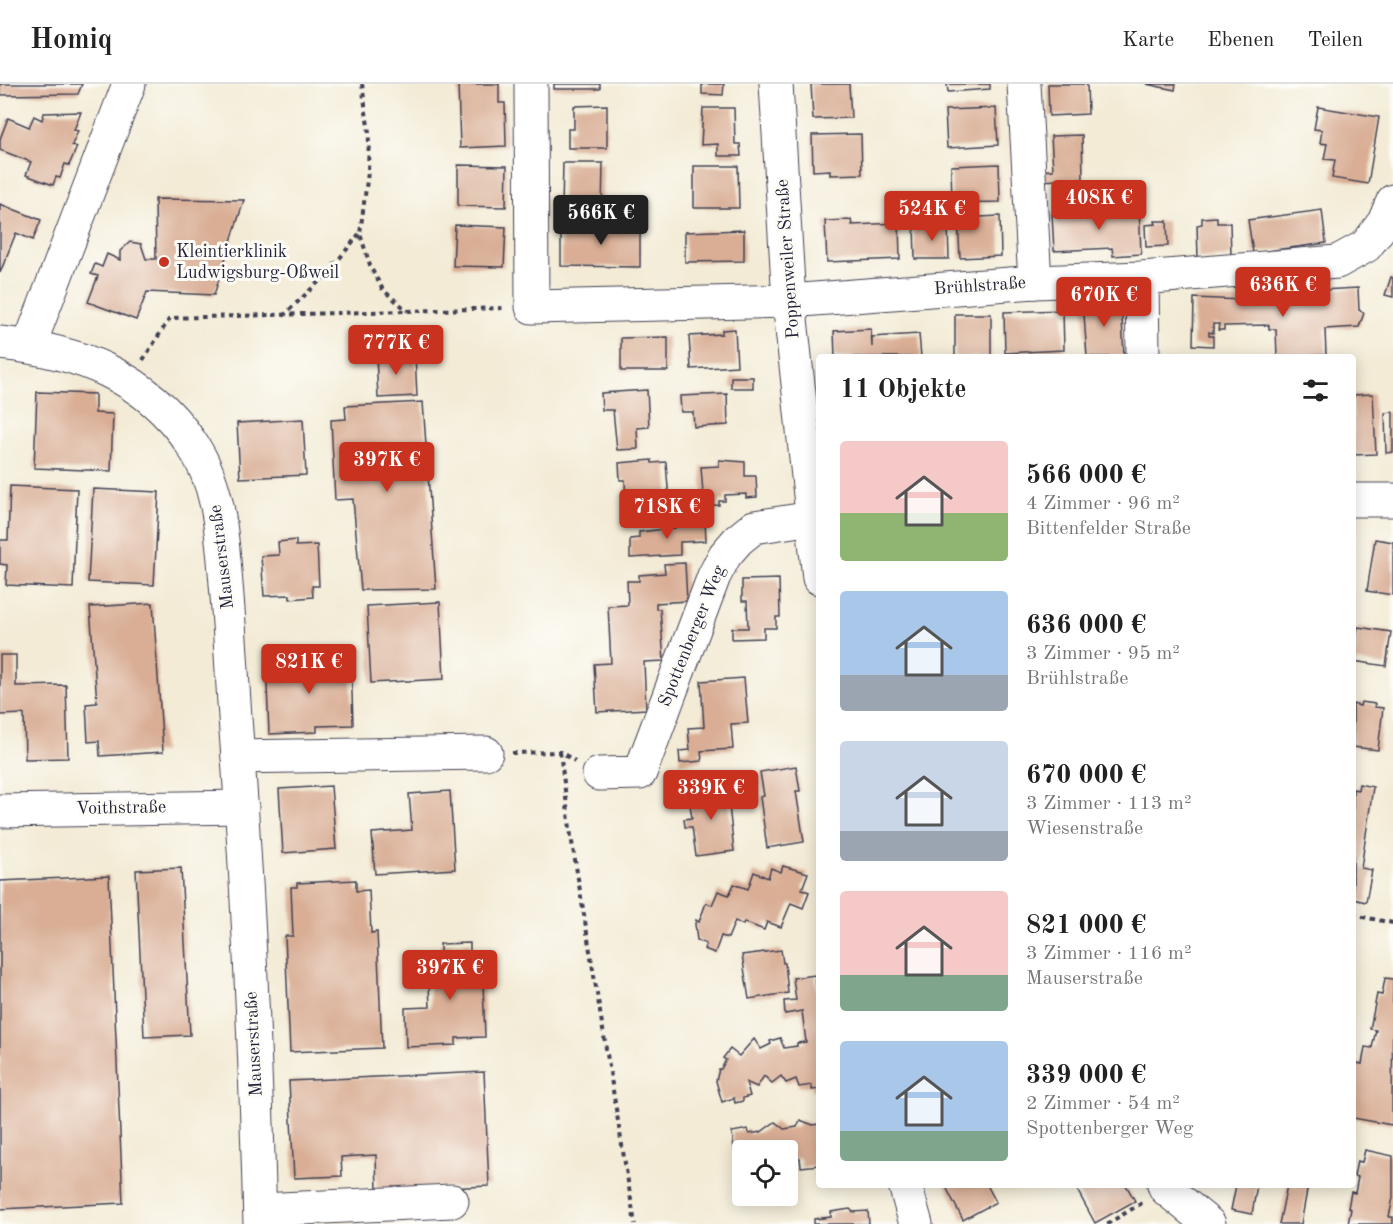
<!DOCTYPE html>
<html lang="de">
<meta charset="utf-8">
<style>
body{margin:0;font-family:"Old Standard TT",serif;background:#f2f2f2;color:#222;height:100vh;display:flex;flex-direction:column;font-size:22px;white-space:nowrap}
*{box-sizing:border-box;margin:0}
p{font-size:20px;color:#767676}
.icon{flex:none;width:33px;height:33px;fill:none;stroke:currentColor;stroke-width:2;stroke-linecap:round;stroke-linejoin:round}
.map{position:relative;flex:1;overflow:hidden}
.side{position:absolute;left:816px;top:270px;width:540px;height:834px;display:flex;flex-direction:column;background:#fff;border-radius:6px;box-shadow:0 3px 15px #0003}
.side>*{flex:none}
.tools{position:absolute;left:732px;top:1056px;display:grid;gap:12px}
.tools a{display:grid;place-items:center;width:66px;height:66px;border-radius:6px;background:#fff;box-shadow:0 3px 15px #0003;font-size:30px}
.price{position:absolute;translate:-50% -51px;padding:0 14px;border-radius:6px;background:#c8321e;color:#fff;font-size:20px;line-height:39px;filter:drop-shadow(0 2px 3px #0008)}
.price::after{content:'';position:absolute;left:50%;top:36px;width:18px;height:14px;margin-left:-9px;background:inherit;clip-path:polygon(0 0,100% 0,50% 100%)}
.price.selected{background:#222;color:#fff}
ul{padding:0;list-style:none}
li{display:flex;align-items:center;gap:18px;height:150px;padding:0 24px}
li span{display:grid;place-items:center;flex:none;width:168px;height:120px;border-radius:6px;color:#555}
li>.icon{margin-inline-start:auto}
span .icon{width:72px;height:72px;fill:#fffc;stroke-width:1}
li b{font-size:26px}
h2{display:flex;justify-content:space-between;align-items:center;height:72px;padding:0 24px;font-size:26px}
header{display:flex;align-items:center;gap:36px;box-sizing:border-box;height:84px;padding:0 30px;background:#fff;border-bottom:2px solid #e0e0e0}
header strong{font-size:28px}
nav{display:flex;gap:33px;margin-inline-start:auto;font-size:21px}
.map>svg:first-child{display:block}
.building{fill:#d9ae95}
.lines{fill:none;stroke-linecap:round;stroke-linejoin:round}
.minor-casing{stroke:#414052;stroke-width:35}
.path{stroke:#414052;stroke-width:4;stroke-dasharray:4.5 4.5;stroke-linecap:butt}
.minor{stroke:#fff;stroke-width:33}
.poi-dot{fill:#c8321e;stroke:#fdfcf7;stroke-width:2}
.labels{text-anchor:middle;dominant-baseline:central;stroke-width:6;stroke-linejoin:round;paint-order:stroke}
.poi-label{font-size:18px;fill:#22223b;stroke:#fdfcf7;text-anchor:start}
.street-label{font-size:18px;fill:#22223b;stroke:#fdfcf7}
</style>
<header>
<strong>Homiq</strong>
<nav><a>Karte</a><a>Ebenen</a><a>Teilen</a></nav>
</header>
<div class="map">
<svg width="1393" height="1140" viewBox="0 0 1393 1140">
<rect width="100%" height="100%" fill="#fdfcf7"/>
<filter id="ink" filterUnits="userSpaceOnUse"><feTurbulence type="fractalNoise" baseFrequency=".0167" numOctaves="2"/><feDisplacementMap in="SourceGraphic" scale="12" xChannelSelector="R" yChannelSelector="G"/><feConvolveMatrix kernelMatrix="1 2 1 2 8 2 1 2 1" color-interpolation-filters="sRGB"/></filter>
<filter id="wash" filterUnits="userSpaceOnUse"><feTurbulence type="fractalNoise" baseFrequency=".008" numOctaves="4" result="noise"/><feDisplacementMap in="SourceGraphic" scale="24" xChannelSelector="R" yChannelSelector="G"/><feGaussianBlur stdDeviation="1.35" result="paint"/><feColorMatrix in="noise" values="0 0 0 0 0 0 0 0 0 0 0 0 0 0 0 0 0 1.4 0 .05"/><feComposite in="paint" operator="in"/></filter>
<g filter="url(#wash)">
<rect width="100%" height="100%" fill="#f3ebd6"/>
<g id="blocks">
<g class="building">
<polygon points="0,0 82,0 78,10 0,11"/>
<polygon points="458,0 499,0 499,19 505,19 506,62 460,64"/>
<rect x="554" y="0" width="46" height="5"/>
<polygon points="702,0 724,0 723,11 702,10"/>
<polygon points="811,0 849,0 851,34 813,35"/>
<polygon points="947,0 990,0 990,5 948,8"/>
<polygon points="1048,0 1087,0 1088,30 1049,32"/>
<polygon points="1146,0 1176,0 1175,6"/>
<polygon points="607,21 607,64 568,64 568,45 574,45 574,22"/>
<polygon points="1318,23 1379,33 1368,100 1332,94 1335,76 1324,75 1327,60 1320,59 1322,46 1314,45"/>
<polygon points="703,24 734,24 735,60 740,60 741,72 718,72 718,60 701,61"/>
<polygon points="996,24 998,61 947,64 945,26"/>
<polygon points="81,28 74,46 78,47 72,61 77,63 69,81 65,80 60,94 56,93 53,101 26,91 31,78 0,66 0,55 8,34 29,43 34,32 42,36 44,29"/>
<polygon points="861,50 862,90 830,91 830,86 813,87 812,51"/>
<polygon points="1082,51 1083,95 1038,97 1037,87 1053,86 1051,52"/>
<polygon points="563,79 603,79 602,125 562,125"/>
<polygon points="999,80 1000,118 952,119 951,82"/>
<polygon points="458,81 507,82 506,123 458,122"/>
<polygon points="694,82 738,82 739,124 694,124"/>
<polygon points="155,115 244,116 214,211 147,208 136,236 88,218 98,192 91,190 95,180 102,183 107,170 120,176 120,167 130,158 141,160 146,175 156,175"/>
<polygon points="0,120 41,136 33,156 16,149 0,189"/>
<polygon points="1139,120 1141,170 1113,172 1112,164 1054,167 1052,130 1117,127 1116,121"/>
<polygon points="1322,126 1326,159 1253,169 1248,136"/>
<polygon points="1000,132 1001,172 960,174 958,134"/>
<polygon points="1217,133 1217,139 1230,139 1231,172 1198,174 1197,141 1202,140 1202,134"/>
<polygon points="851,136 852,141 899,139 900,175 827,178 825,137"/>
<polygon points="1155,137 1167,137 1168,162 1146,163 1145,141 1156,140"/>
<polygon points="948,140 949,175 915,175 914,141"/>
<polygon points="455,141 506,143 504,183 453,182"/>
<polygon points="561,142 640,143 640,183 561,182"/>
<polygon points="744,146 744,177 685,178 685,148"/>
<polygon points="1391,193 1393,194 1393,213 1385,211"/>
<polygon points="1358,204 1359,226 1364,229 1359,243 1325,245 1326,271 1277,273 1276,245 1269,245 1269,241 1224,242 1224,246 1218,246 1219,240 1213,240 1213,249 1209,248 1209,252 1213,252 1213,262 1193,261 1194,214 1244,216 1285,214 1285,208"/>
<polygon points="1121,214 1124,273 1087,273 1083,216"/>
<polygon points="1063,226 1064,266 1005,269 1004,228"/>
<rect x="955" y="230" width="36" height="43"/>
<polygon points="735,245 737,282 691,285 689,252 722,250 722,246"/>
<polygon points="871,245 872,263 872,253 919,250 921,273 835,273 834,247"/>
<polygon points="668,253 668,287 621,287 621,254"/>
<polygon points="415,270 417,312 378,314 376,271"/>
<rect x="731" y="293" width="22" height="11"/>
<polygon points="647,306 649,343 637,344 638,365 617,366 613,326 602,326 601,309"/>
<polygon points="37,308 95,310 95,329 113,330 111,387 34,384"/>
<polygon points="727,310 728,341 694,343 693,328 681,328 680,312"/>
<polygon points="1373,310 1376,370 1353,371 1353,311"/>
<polygon points="423,318 436,505 361,506 353,415 335,416 331,336 346,335 345,322"/>
<polygon points="1393,328 1393,368 1386,369 1385,329"/>
<polygon points="303,335 306,391 240,394 237,339"/>
<polygon points="652,376 652,379 666,378 669,417 659,418 660,438 639,439 638,420 626,420 625,396 620,396 619,379"/>
<polygon points="719,376 745,378 745,392 756,392 757,413 746,414 746,410 725,411 725,417 719,417 719,421 704,422 701,383 719,382"/>
<polygon points="10,402 77,405 73,504 6,501 7,481 0,480 0,456 8,456"/>
<polygon points="93,405 159,408 154,501 88,498"/>
<polygon points="705,436 706,457 680,458 680,471 630,474 630,455 639,454 639,448 675,444 675,437"/>
<polygon points="1375,455 1393,458 1393,511 1367,507"/>
<polygon points="296,456 296,462 317,461 319,502 312,502 313,513 290,515 290,511 264,512 261,472 279,471 278,458"/>
<polygon points="685,479 687,517 656,519 656,525 660,525 664,577 644,578 646,625 597,628 594,580 611,579 608,522 628,521 627,497 639,497 639,491 665,489 664,480"/>
<polygon points="779,495 780,533 776,533 776,544 764,544 764,554 732,555 732,544 748,544 747,517 742,517 742,496"/>
<polygon points="440,518 444,595 371,599 367,522"/>
<polygon points="153,519 163,668 100,672 99,657 88,658 86,620 97,619 90,523"/>
<polygon points="1358,543 1391,548 1386,582 1353,577"/>
<polygon points="0,571 16,571 16,602 66,601 68,674 25,675 24,630 0,631"/>
<polygon points="351,575 353,641 317,642 317,648 269,650 266,578"/>
<polygon points="744,594 748,639 731,640 733,665 701,667 702,677 680,679 679,667 690,666 688,644 704,643 701,597"/>
<polygon points="1361,618 1375,620 1375,623 1383,624 1378,666 1353,663 1353,620 1360,622"/>
<polygon points="796,682 800,707 796,707 804,758 767,764 760,713 764,712 760,688"/>
<polygon points="1359,700 1373,703 1361,784 1372,786 1366,818 1353,815 1353,705 1358,706"/>
<polygon points="331,702 336,765 283,769 279,705"/>
<polygon points="727,703 734,767 696,772 692,743 685,743 684,735 692,734 688,708"/>
<polygon points="450,707 455,785 375,790 372,749 412,746 409,710"/>
<polygon points="783,782 808,789 802,805 809,808 803,824 791,819 781,843 767,838 764,846 744,838 743,841 735,837 728,854 721,852 715,869 704,865 706,860 697,856 695,840 696,836 699,838 706,819 712,821 718,807 729,811 734,800 748,805 754,788 768,794 771,784 781,788"/>
<polygon points="181,784 190,951 144,953 136,786"/>
<polygon points="109,792 123,1119 0,1125 0,797"/>
<polygon points="356,796 356,807 369,806 371,849 377,848 382,964 290,968 285,852 293,852 291,803 297,803 297,799"/>
<polygon points="470,859 470,872 482,872 485,953 456,954 456,961 406,963 405,924 430,923 428,878 440,877 440,860"/>
<polygon points="781,866 783,879 785,879 788,909 749,915 742,871"/>
<polygon points="815,891 819,922 819,1005 812,1006 812,1001 799,1003 796,995 786,999 781,992 772,999 764,992 757,1003 746,998 750,1012 743,1014 743,1017 735,1019 734,1014 722,1018 716,997 719,985 721,985 726,976 723,974 730,965 739,972 754,955 761,965 771,960 770,957 780,954 784,964 797,962 797,959 806,958 802,927 785,930 784,917 796,916 793,894"/>
<polygon points="1385,894 1393,895 1392,1041 1353,1034 1355,1017 1353,1016 1353,999 1357,979 1362,980 1365,963 1372,964 1376,946 1370,945 1377,910 1382,911"/>
<polygon points="484,988 489,1102 377,1107 376,1071 341,1073 342,1092 294,1094 289,997"/>
<polygon points="800,1036 813,1041 819,1040 819,1081 801,1083 800,1074 788,1076 788,1066 742,1066 742,1080 736,1081 732,1048 748,1045 749,1050 761,1048 775,1038 784,1045 797,1043"/>
<polygon points="1365,1066 1393,1072 1393,1114 1389,1133 1393,1133 1393,1140 1348,1140 1351,1125 1348,1124 1351,1108 1355,1109 1358,1093 1354,1092 1357,1077 1362,1078"/>
<polygon points="945,1101 987,1101 996,1118 963,1136"/>
<polygon points="1078,1101 1126,1101 1135,1117 1095,1139 1075,1102"/>
<polygon points="1236,1101 1257,1101 1252,1130 1231,1126"/>
<polygon points="1287,1101 1308,1101 1301,1140 1279,1140"/>
<polygon points="850,1125 853,1128 868,1127 869,1140 814,1140 814,1135 831,1133 831,1128"/>
</g>
</g>
</g>
<g filter="url(#ink)">
<use href="#blocks" fill-opacity="0" stroke="#414052" stroke-width="1.5"/>
<g class="lines">
<g class="minor-casing">
<g id="minor">
<polyline points="531,0 532,223 789,217 1035,198 1142,194 1337,178 1366,162 1384,138 1393,117"/>
<polyline points="776,0 789,217 819,494"/>
<polyline points="1024,0 1035,198"/>
<polyline points="1142,194 1143,273"/>
<path d="M 0,259 C 78,267 146,292 191,359 C 220,400 222,452 226,500 C 231,558 233,615 238,673 C 249,828 256,984 260,1140"/>
<polyline points="29,262 129,0"/>
<polyline points="1353,416 1393,416"/>
<polyline points="238,673 486,669"/>
<polyline points="599,690 640,689 714,492 725,471 738,456 754,443 819,433"/>
<polyline points="0,727 242,723"/>
<polyline points="905,1101 916,1140"/>
<polyline points="1164,1101 1166,1105 1209,1140"/>
<polyline points="260,1126 452,1117"/>
</g>
</g>
<g class="path">
<polyline points="362,0 369,49 368,88 360,150 371,184 383,206 408,227"/>
<polyline points="283,232 328,189 359,150"/>
<polyline points="143,276 170,234 505,224"/>
<polyline points="560,668 571,752 635,1140"/>
<polyline points="512,669 560,668 575,677"/>
<polyline points="1353,831 1393,839"/>
<polyline points="1107,1140 1142,1119"/>
</g>
<use href="#minor" class="minor"/>
</g>
</g>
<circle class="poi-dot" cx="164" cy="178" r="6"/>
<g class="labels">
<g class="poi-label">
<text x="176" y="168">Kleintierklinik<tspan x="176" dy="21">Ludwigsburg-Oßweil</tspan></text>
</g>
<g class="street-label">
<text transform="translate(788 175) rotate(-94)">Poppenweiler Straße</text>
<text transform="translate(980 202) rotate(-4)">Brühlstraße</text>
<text transform="translate(222 473) rotate(-97)">Mauserstraße</text>
<text transform="translate(692 552) rotate(-68)">Spottenberger Weg</text>
<text transform="translate(121 724) rotate(-1)">Voithstraße</text>
<text transform="translate(254 960) rotate(-93)">Mauserstraße</text>
</g>
</g>
</svg>
<div class="tools">
<a><svg class="icon" aria-label="locate" viewBox="0 0 24 24"><circle cx="12" cy="12" r="6"/><path d="M12 2v4M12 18v4M2 12h4M18 12h4"/></svg></a>
</div>
<b class="price" style="left:1099px;top:147px">408K €</b>
<b class="price" style="left:932px;top:158px">524K €</b>
<b class="price selected" style="left:601px;top:162px">566K €</b>
<b class="price" style="left:1283px;top:234px">636K €</b>
<b class="price" style="left:1104px;top:244px">670K €</b>
<b class="price" style="left:396px;top:292px">777K €</b>
<b class="price" style="left:387px;top:409px">397K €</b>
<b class="price" style="left:667px;top:456px">718K €</b>
<b class="price" style="left:309px;top:611px">821K €</b>
<b class="price" style="left:711px;top:737px">339K €</b>
<b class="price" style="left:450px;top:917px">397K €</b>
<section class="side">
<h2>11 Objekte<svg class="icon" aria-label="filters" viewBox="0 0 24 24"><path d="M4 7h16M4 17h16"/><circle cx="9" cy="7" r="2"/><circle cx="15" cy="17" r="2"/></svg></h2>
<ul>
<li><span style="background:linear-gradient(#f6c9c9 60%,#8fb573 0)"><svg class="icon" aria-label="home" viewBox="0 0 24 24"><path d="M3 11l9-7 9 7M6 9v11h12V9"/></svg></span><div><b>566 000 €</b><p>4 Zimmer · 96 m²</p><p>Bittenfelder Straße</p></div></li>
<li><span style="background:linear-gradient(#a9c7e8 70%,#9aa5b1 0)"><svg class="icon" aria-label="home" viewBox="0 0 24 24"><path d="M3 11l9-7 9 7M6 9v11h12V9"/></svg></span><div><b>636 000 €</b><p>3 Zimmer · 95 m²</p><p>Brühlstraße</p></div></li>
<li><span style="background:linear-gradient(#c9d6e8 75%,#9aa5b1 0)"><svg class="icon" aria-label="home" viewBox="0 0 24 24"><path d="M3 11l9-7 9 7M6 9v11h12V9"/></svg></span><div><b>670 000 €</b><p>3 Zimmer · 113 m²</p><p>Wiesenstraße</p></div></li>
<li><span style="background:linear-gradient(#f6c9c9 70%,#7fa58c 0)"><svg class="icon" aria-label="home" viewBox="0 0 24 24"><path d="M3 11l9-7 9 7M6 9v11h12V9"/></svg></span><div><b>821 000 €</b><p>3 Zimmer · 116 m²</p><p>Mauserstraße</p></div></li>
<li><span style="background:linear-gradient(#a9c7e8 75%,#7fa58c 0)"><svg class="icon" aria-label="home" viewBox="0 0 24 24"><path d="M3 11l9-7 9 7M6 9v11h12V9"/></svg></span><div><b>339 000 €</b><p>2 Zimmer · 54 m²</p><p>Spottenberger Weg</p></div></li>
</ul>
</section>
</div>
